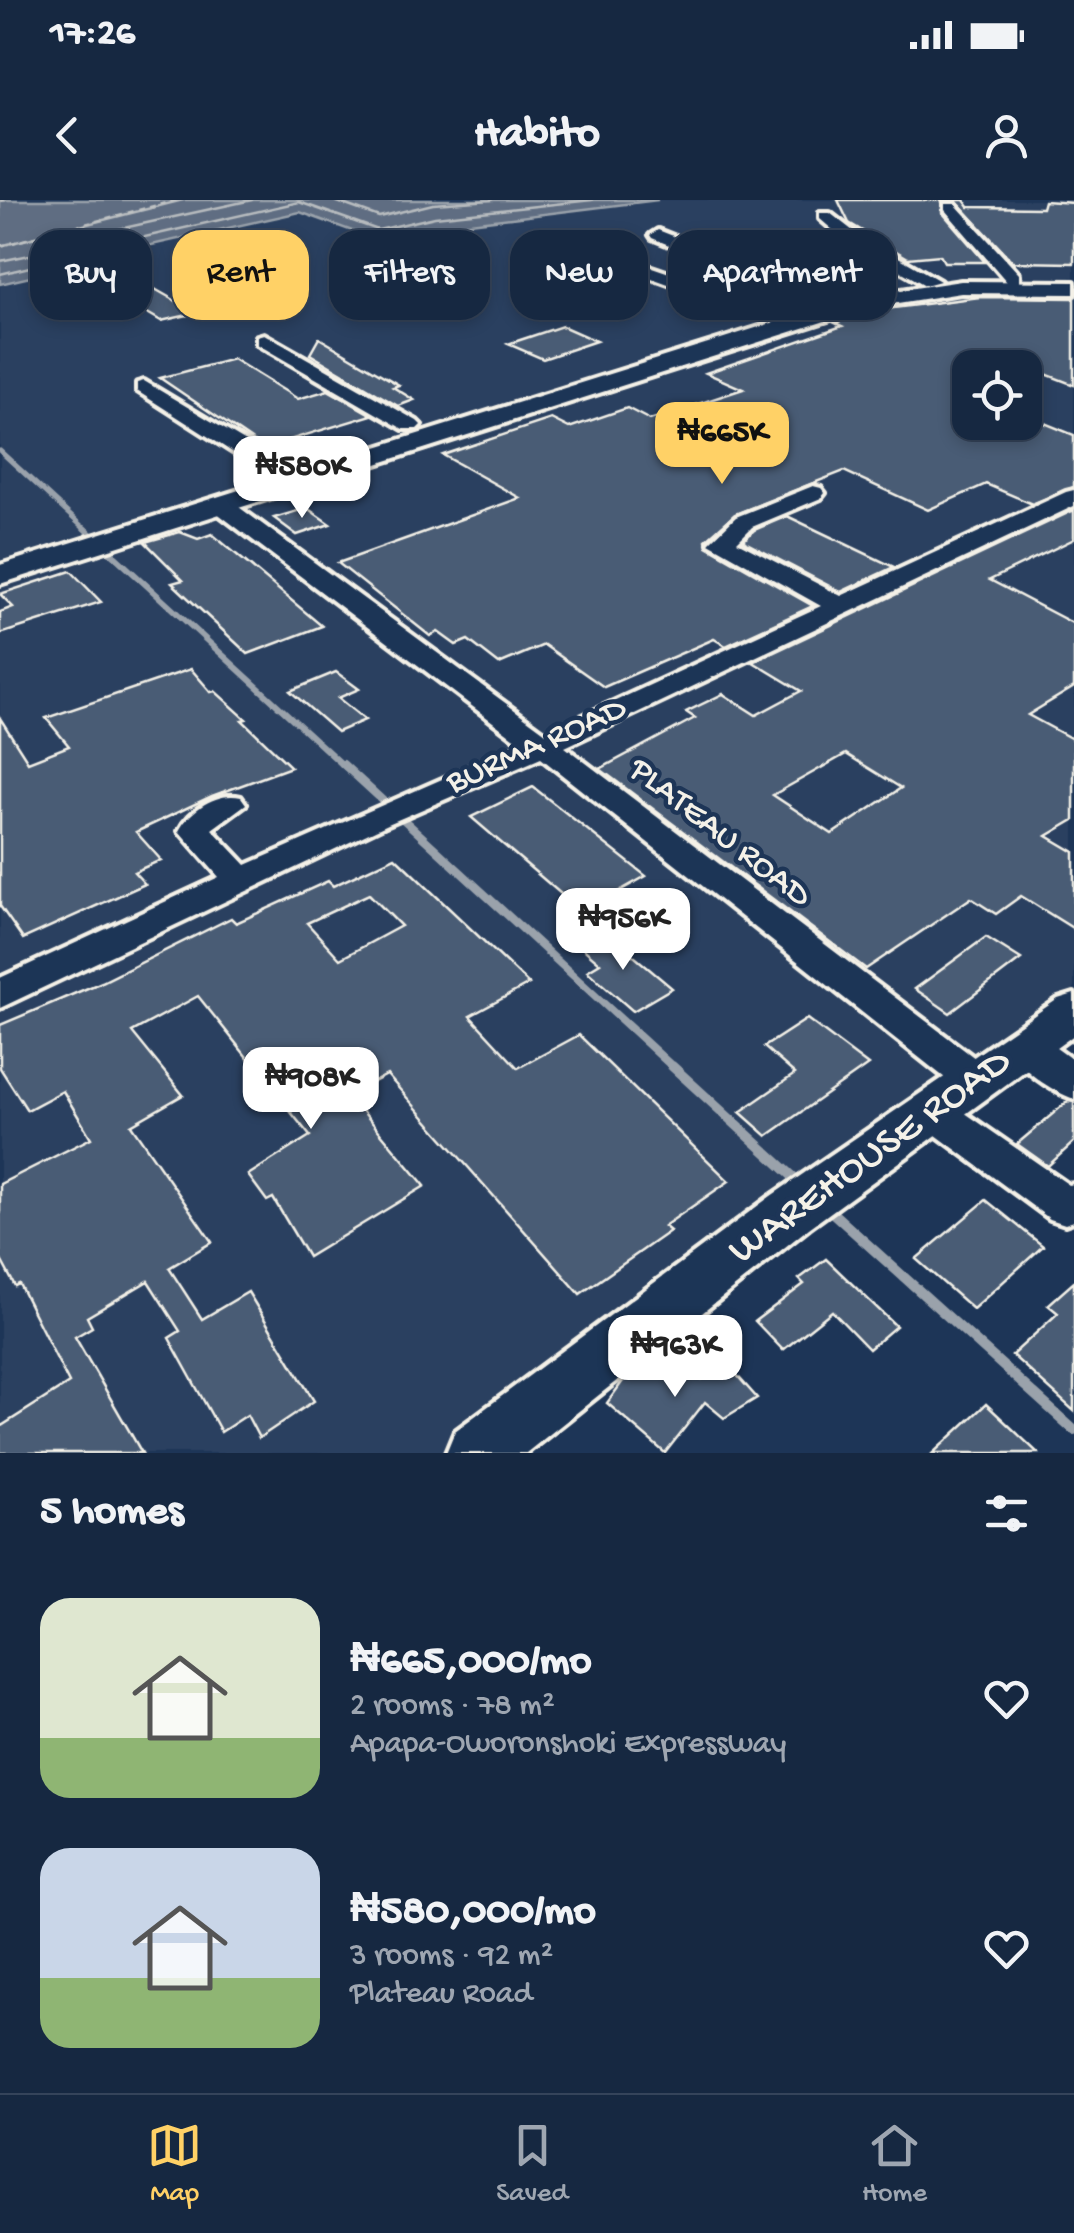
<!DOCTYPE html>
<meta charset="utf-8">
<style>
body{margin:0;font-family:"Gochi Hand",sans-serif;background:#1f3048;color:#f1f3f6;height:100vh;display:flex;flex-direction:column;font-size:38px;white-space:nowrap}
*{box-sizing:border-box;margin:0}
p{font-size:32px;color:#9ea6b1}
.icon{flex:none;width:55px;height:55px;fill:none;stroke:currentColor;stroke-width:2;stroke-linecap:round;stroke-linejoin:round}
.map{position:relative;height:1253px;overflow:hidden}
.drawer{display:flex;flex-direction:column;background:#162841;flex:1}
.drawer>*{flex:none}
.banner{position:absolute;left:30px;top:30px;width:1015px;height:90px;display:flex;gap:20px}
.controls{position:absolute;left:952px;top:150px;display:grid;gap:20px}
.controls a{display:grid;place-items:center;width:90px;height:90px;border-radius:20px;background:#162841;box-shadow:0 5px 15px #0003,0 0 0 2px #35445a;font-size:50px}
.price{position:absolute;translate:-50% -85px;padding:0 22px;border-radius:20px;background:#fff;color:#222;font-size:32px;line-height:65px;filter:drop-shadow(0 2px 5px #0008)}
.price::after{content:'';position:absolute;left:50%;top:60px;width:30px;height:22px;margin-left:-15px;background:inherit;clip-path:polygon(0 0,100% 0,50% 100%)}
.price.selected{background:#ffd166;color:#111}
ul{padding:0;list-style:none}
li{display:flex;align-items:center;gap:30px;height:250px;padding:0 40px}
li span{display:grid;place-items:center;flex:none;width:280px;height:200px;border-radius:30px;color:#555}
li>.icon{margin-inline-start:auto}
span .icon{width:120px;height:120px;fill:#fffc;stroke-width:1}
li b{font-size:42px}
h2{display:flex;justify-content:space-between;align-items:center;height:120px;padding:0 40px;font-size:42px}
.chip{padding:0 35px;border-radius:30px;background:#162841;box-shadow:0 5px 15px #0003,0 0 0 2px #35445a;font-size:35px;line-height:90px}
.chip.selected{background:#ffd166;color:#111}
.status{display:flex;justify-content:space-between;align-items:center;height:70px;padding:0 50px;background:#162841;direction:ltr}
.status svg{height:28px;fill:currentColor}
header{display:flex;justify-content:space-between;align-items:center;height:130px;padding:0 40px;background:#162841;font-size:45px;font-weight:700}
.tab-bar{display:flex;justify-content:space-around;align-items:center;height:140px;border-top:2px solid #35445a;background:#162841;font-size:28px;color:#9ea6b1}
.tab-bar a{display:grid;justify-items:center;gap:5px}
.tab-bar .selected{color:#ffd166}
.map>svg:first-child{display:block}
.built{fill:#2a4060;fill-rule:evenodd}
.water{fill:#5e6d82;stroke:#9aa2ab;stroke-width:2.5}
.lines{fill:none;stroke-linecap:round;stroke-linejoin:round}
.shore{stroke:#b8bcbf;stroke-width:2.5}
.stream-far3{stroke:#9aa2ab;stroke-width:5}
.stream-far2{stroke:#9aa2ab;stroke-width:6}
.stream-far1{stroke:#9aa2ab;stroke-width:8}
.stream{stroke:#9aa2ab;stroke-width:10}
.ferry{stroke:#c0c3c4;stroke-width:2.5;stroke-dasharray:6 5;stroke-linecap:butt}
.building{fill:#485b74;stroke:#f4f1e8;stroke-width:2.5;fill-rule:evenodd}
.minor-casing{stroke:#f4f1e8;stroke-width:8}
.major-casing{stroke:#f4f1e8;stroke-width:8}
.minor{fill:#1d3557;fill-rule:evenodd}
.major{fill:#1d3557;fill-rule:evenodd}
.labels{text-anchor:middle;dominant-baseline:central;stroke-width:9;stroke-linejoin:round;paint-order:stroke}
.street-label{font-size:35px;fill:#f4f1e8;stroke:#1d3557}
.near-street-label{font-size:42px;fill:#f4f1e8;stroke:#1d3557}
</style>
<div class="status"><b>17:26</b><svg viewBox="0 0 49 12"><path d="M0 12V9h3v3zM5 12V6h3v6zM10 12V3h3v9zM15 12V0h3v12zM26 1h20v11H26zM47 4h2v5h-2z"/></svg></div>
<header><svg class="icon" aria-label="back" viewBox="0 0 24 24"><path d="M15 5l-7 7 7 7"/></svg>Habito<svg class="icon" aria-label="person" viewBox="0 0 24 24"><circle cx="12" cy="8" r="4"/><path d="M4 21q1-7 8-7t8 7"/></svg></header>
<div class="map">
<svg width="1074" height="1253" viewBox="0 0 1074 1253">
<rect width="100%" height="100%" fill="#1d3557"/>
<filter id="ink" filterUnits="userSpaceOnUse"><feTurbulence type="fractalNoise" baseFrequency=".01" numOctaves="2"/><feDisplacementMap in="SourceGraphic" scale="20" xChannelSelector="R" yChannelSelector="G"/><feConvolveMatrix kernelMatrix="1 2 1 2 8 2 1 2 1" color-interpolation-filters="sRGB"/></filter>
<g filter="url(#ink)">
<path class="built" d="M 658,0 L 1074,0 L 1074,827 L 513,1253 L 0,1253 L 0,84 L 87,64 L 128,64 L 110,55 L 300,12 L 377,40 L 437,27 ZM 970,168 L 1025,168 L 1025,222 L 970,222 Z"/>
<polygon class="water" points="0,0 658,0 437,27 377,40 300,12 111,54 129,65 101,71 87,64 0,84"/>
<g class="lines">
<g class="shore">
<polyline points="332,0 379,17 433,4 492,0"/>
<polyline points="0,46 183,0"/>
<polyline points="0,61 95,42 110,31 252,0"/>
<polyline points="0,74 85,54 101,58 114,44 299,2 378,30 435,17 592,0"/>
</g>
<polyline class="stream-far3" points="0,251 87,331"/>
<polyline class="stream-far2" points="84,328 345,567"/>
<polyline class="stream-far1" points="343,564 675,869"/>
<g class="stream">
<polyline points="672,866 800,983"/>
<polyline points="825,1006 1074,1230"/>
</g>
<g class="ferry">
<polyline points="0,1 8,0"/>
<polyline points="0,46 177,0"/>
</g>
</g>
<g class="building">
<polygon points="838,0 964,0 969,7 1042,8 1044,1 1074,3 1074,63 1013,62 955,0 942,1 942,12 985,62 944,62 940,55 908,58 849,23"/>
<polygon points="142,83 153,88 197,113 161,121 110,91"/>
<polygon points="980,97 1074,98 1074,185 996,155 970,165 970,222 1025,222 1025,215 1074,235 1074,287 1032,304 986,284 928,310 844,271 735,314 706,340 707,346 813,406 726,446 714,439 604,487 544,445 499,464 468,440 456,445 438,432 430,436 338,363 520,298 443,255 551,219 569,228 627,208 650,220 743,189 706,173 842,126 835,123 870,111"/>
<polygon points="562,126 596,141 543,159 508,144"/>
<polygon points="319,138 399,185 393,187 414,200 398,206 310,154"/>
<polygon points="233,159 298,199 328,190 372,215 263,248 160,178"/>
<polygon points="307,308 330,324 297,335 274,318"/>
<path d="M 1074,310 L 1074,339 L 990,380 L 1074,424 L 1074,487 L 1028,515 L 1074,540 L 1074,620 L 1047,636 L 1074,652 L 1074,729 L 1021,696 L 996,714 L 971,698 L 866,769 L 600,569 L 695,518 L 686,512 L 723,494 L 756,515 L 801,491 L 753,462 ZM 846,554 L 901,588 L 832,634 L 773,595 Z"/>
<polygon points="787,316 894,367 841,392 743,341 754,330"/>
<polygon points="180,332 198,339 212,334 322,426 248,454 172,383 183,380 145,342"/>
<polygon points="71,371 101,402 0,434 0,412 13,407 0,394"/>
<polygon points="191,469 211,492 215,491 246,519 242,520 291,567 212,596 136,632 161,660 134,672 145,684 23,739 0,706 0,518 28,562 69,546 46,518"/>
<polygon points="336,472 359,489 338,498 365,520 337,532 290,491"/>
<polygon points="533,587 646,676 582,712 471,617"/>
<path d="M 395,657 L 529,784 L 470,816 L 518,868 L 579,835 L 729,981 L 664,1026 L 670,1031 L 580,1094 L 387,875 L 349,895 L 425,986 L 308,1057 L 273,998 L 267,1001 L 248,975 L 310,936 L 198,796 L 132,832 L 183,895 L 131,925 L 212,1042 L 169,1068 L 202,1119 L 248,1092 L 314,1201 L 259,1238 L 247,1215 L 221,1232 L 169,1138 L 180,1131 L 148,1081 L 87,1117 L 92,1127 L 75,1137 L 142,1253 L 0,1253 L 0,1227 L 69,1183 L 19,1084 L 15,1086 L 0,1058 L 0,984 L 91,938 L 63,891 L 27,910 L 0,868 L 0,825 L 102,782 L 231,718 L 236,723 L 328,681 L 333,686 ZM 369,694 L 401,726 L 340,759 L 307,723 Z"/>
<polygon points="604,731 672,788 633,811 587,771 600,763 580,746"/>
<polygon points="986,737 1021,759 950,813 915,789"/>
<polygon points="807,819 868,865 767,936 740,912 795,874 764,847"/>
<polygon points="1068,901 1074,902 1074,942 1048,966 1017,944"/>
<polygon points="986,1000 1043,1046 973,1109 916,1059"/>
<polygon points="826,1059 896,1126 869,1149 832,1111 783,1150 755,1121 804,1084 799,1079"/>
<polygon points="1074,1082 1074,1211 1012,1155 1058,1113 1048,1105"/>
<polygon points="655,1158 674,1178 693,1165 702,1179 733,1171 757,1198 724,1218 705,1202 665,1253 607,1203 623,1181"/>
<polygon points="986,1204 1038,1253 933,1253"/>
</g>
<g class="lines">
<g class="minor-casing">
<g id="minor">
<polygon points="945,4 955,4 1019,74 1019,82 1007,82 945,10"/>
<polygon points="820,13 830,13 853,31 940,81 925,85 841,37 820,19"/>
<polygon points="658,30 784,80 787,84 776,92 764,92 764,84 652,38 650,35"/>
<polygon points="605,51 728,93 751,89 800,108 791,113 750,99 721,103 599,59 597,56"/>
<polygon points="264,134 417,221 421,225 417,229 403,229 257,144 257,136"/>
<polygon points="144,181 281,263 284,268 281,273 265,273 137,191 137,183"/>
<path d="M 813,286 L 821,288 L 825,293 L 821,298 L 752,327 L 737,342 L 841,396 L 1066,292 L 1074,290 L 1074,306 L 565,547 L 992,871 L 998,882 L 992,893 L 978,898 L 964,893 L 541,558 L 388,624 L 0,808 L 0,778 L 219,677 L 179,631 C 190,610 217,591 241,597 L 246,604 L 212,629 L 246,665 L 522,544 L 212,309 L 208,304 L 212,299 L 228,299 L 546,533 L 821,406 L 709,343 L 736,317 Z"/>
<path d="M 1027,832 L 1041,837 L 1074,861 L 1074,899 C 1051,891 1019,869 1008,847 L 1013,837 Z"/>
<polygon points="931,894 945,899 1069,985 1074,984 1074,1021 1065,1024 1050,1019 917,921 911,910 917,899"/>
</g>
</g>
<g class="major-casing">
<g id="major">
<polygon points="961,81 1074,82 1074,94 961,93 866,108 0,384 0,365 855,97"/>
<polygon points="1074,794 1074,835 809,1028 526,1253 446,1253 455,1231 771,996 1058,799"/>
</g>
</g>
<use href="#minor" class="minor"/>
<use href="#major" class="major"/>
</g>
</g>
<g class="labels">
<g class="street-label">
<text transform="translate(537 547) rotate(-24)">BURMA ROAD</text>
<text transform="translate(719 634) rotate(38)">PLATEAU ROAD</text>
</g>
<g class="near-street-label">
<text transform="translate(871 958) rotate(-36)">WAREHOUSE ROAD</text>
</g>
</g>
</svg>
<div class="controls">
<a><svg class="icon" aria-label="locate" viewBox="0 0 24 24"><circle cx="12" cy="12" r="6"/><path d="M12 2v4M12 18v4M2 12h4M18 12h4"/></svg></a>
</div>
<b class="price selected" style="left:722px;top:287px">₦665K</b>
<b class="price" style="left:302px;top:321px">₦580K</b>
<b class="price" style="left:623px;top:773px">₦956K</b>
<b class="price" style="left:311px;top:932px">₦908K</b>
<b class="price" style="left:675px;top:1200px">₦963K</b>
<div class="banner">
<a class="chip">Buy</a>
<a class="chip selected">Rent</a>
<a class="chip">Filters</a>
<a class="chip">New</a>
<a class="chip">Apartment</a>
</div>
</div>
<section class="drawer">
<h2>5 homes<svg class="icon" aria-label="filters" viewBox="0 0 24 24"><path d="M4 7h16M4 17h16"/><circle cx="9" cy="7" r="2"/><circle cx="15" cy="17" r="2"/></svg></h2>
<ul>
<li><span style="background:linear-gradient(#dfe7d0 70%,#8fb573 0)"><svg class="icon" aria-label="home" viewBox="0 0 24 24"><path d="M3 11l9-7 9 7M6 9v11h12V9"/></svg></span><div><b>₦665,000/mo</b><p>2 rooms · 78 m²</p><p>Apapa-Oworonshoki Expressway</p></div><svg class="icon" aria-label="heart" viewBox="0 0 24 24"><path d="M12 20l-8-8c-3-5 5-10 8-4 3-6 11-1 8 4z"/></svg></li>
<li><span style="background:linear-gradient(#c9d6e8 65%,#8fb573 0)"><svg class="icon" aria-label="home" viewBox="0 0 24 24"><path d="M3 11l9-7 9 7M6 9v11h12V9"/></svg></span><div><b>₦580,000/mo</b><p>3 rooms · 92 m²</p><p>Plateau Road</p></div><svg class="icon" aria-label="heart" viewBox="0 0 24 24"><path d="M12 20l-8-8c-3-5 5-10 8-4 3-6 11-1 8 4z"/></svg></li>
</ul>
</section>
<nav class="tab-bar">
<a class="selected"><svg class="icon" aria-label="map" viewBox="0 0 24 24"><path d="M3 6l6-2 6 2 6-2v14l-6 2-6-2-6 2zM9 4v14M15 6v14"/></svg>Map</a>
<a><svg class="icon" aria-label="saved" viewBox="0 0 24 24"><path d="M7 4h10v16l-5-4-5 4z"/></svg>Saved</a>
<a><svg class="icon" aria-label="home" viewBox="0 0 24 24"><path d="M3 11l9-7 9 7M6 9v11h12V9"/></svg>Home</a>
</nav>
